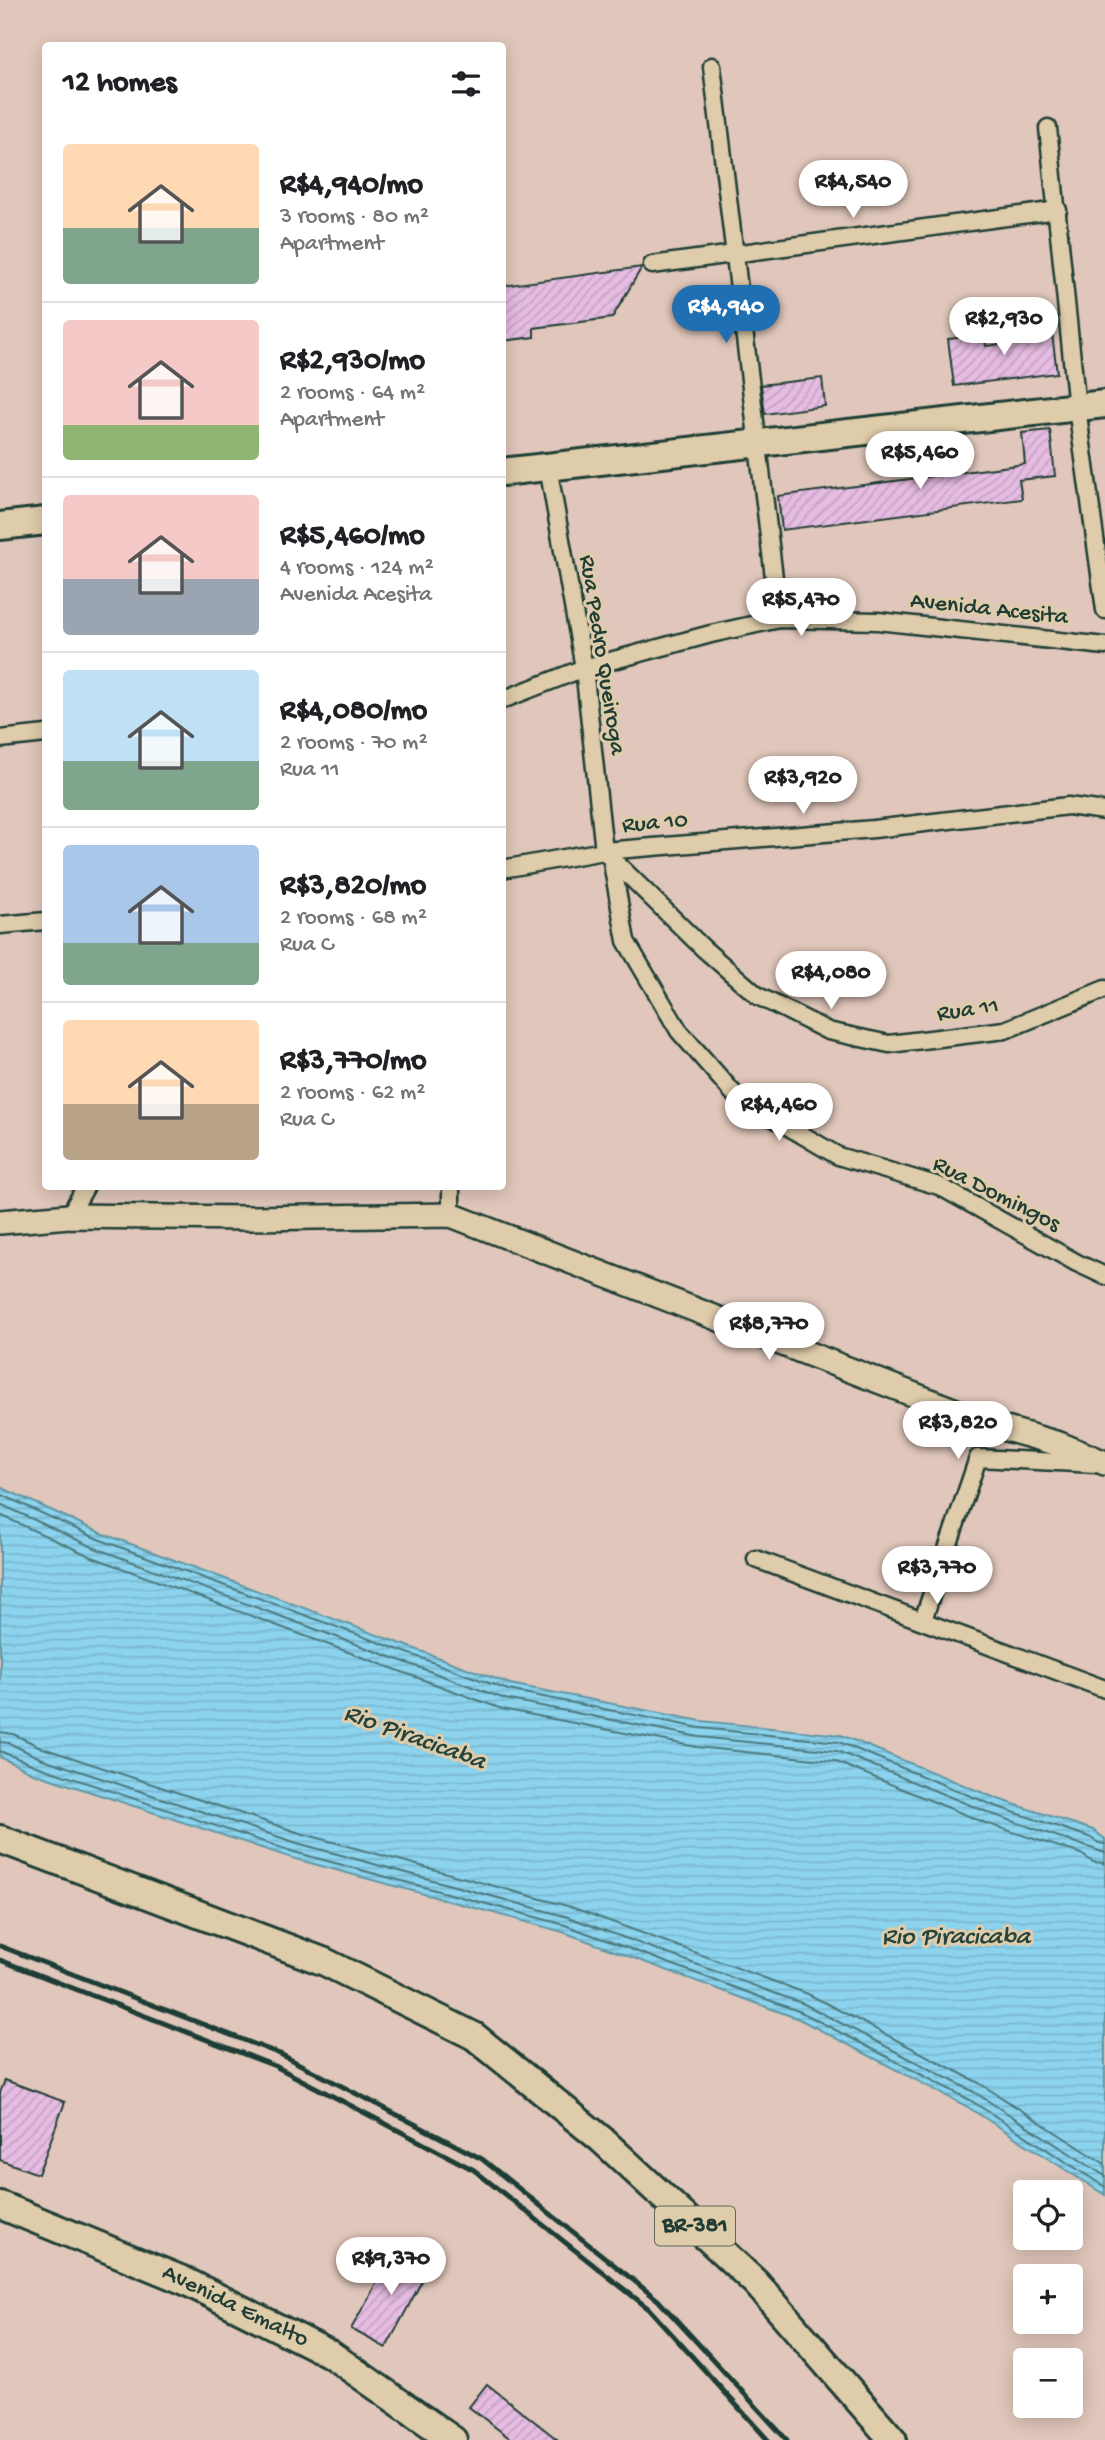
<!DOCTYPE html>
<meta charset="utf-8">
<style>
body{margin:0;font-family:"Gochi Hand",sans-serif;background:#f6f6f6;color:#202124;height:100vh;display:flex;flex-direction:column;font-size:26px;white-space:nowrap}
*{box-sizing:border-box;margin:0}
p{font-size:23px;color:#757577}
.icon{flex:none;width:38px;height:38px;fill:none;stroke:currentColor;stroke-width:2;stroke-linecap:round;stroke-linejoin:round}
.map{position:relative;flex:1;overflow:hidden}
.sheet{position:absolute;left:42px;top:42px;width:464px;height:1148px;display:flex;flex-direction:column;background:#fff;border-radius:7px;box-shadow:0 4px 18px #0003}
.sheet>*{flex:none}
.fabs{position:absolute;left:1013px;top:2180px;display:grid;gap:14px}
.fabs a{display:grid;place-items:center;width:70px;height:70px;border-radius:7px;background:#fff;box-shadow:0 4px 18px #0003;font-size:35px}
.price{position:absolute;translate:-50% -60px;padding:0 16px;border-radius:24px;background:#fff;color:#222;font-size:23px;line-height:46px;filter:drop-shadow(0 2px 4px #0008)}
.price::after{content:'';position:absolute;left:50%;top:42px;width:21px;height:16px;margin-left:-10px;background:inherit;clip-path:polygon(0 0,100% 0,50% 100%)}
.price.current{background:#1f6fb2;color:#fff}
ul{padding:0;list-style:none}
li{display:flex;align-items:center;gap:21px;height:175px;padding:0 21px}
li+li{border-top:2px solid #e0e0e0}
li span{display:grid;place-items:center;flex:none;width:196px;height:140px;border-radius:7px;color:#555}
li>.icon{margin-inline-start:auto}
span .icon{width:84px;height:84px;fill:#fffc;stroke-width:1}
li b{font-size:30px}
h2{display:flex;justify-content:space-between;align-items:center;height:84px;padding:0 21px;font-size:30px}
.map>svg:first-child{display:block}
.water{fill:url(#water-rules);stroke:#6097a4;stroke-width:2}
.lines{fill:none;stroke-linecap:round;stroke-linejoin:round}
.shore{stroke:#4b797e;stroke-width:2}
.building{fill:url(#building-hatch);stroke:#1f3d34;stroke-width:2}
.minor-casing{stroke:#1f3d34;stroke-width:21}
.secondary-casing{stroke:#1f3d34;stroke-width:28}
.primary-casing{stroke:#1f3d34;stroke-width:32}
.trunk-casing{stroke:#1f3d34;stroke-width:32}
.minor{stroke:#dfccaa;stroke-width:16}
.secondary{stroke:#dfccaa;stroke-width:23}
.primary{stroke:#dfccaa;stroke-width:26}
.trunk{stroke:#dfccaa;stroke-width:26}
.rail{stroke:#1f3d34;stroke-width:5}
.labels{text-anchor:middle;dominant-baseline:central;stroke-width:6;stroke-linejoin:round;paint-order:stroke}
.shield{fill:#dfccaa;stroke:#596857;stroke-width:2}
.shield-label{font-size:23px;font-weight:bold;fill:#1f3d34}
.street-label{font-size:24px;fill:#1f3d34;stroke:#dfccaa}
.water-label{font-size:26px;font-style:italic;fill:#24443d;stroke:#dfccaa}
</style>
<div class="map">
<svg width="1105" height="2440" viewBox="0 0 1105 2440">
<defs>
<pattern id="water-rules" width="6" height="5" patternUnits="userSpaceOnUse" patternTransform="scale(1.75)"><rect width="6" height="5" fill="#8cd3ee"/><path d="M0 2.5h6" fill="none" stroke="#78b6cd"/></pattern>
<pattern id="building-hatch" width="6" height="6" patternUnits="userSpaceOnUse" patternTransform="scale(1.75)"><rect width="6" height="6" fill="#e6bce2"/><path d="M-1 1l2-2M0 6l6-6M5 7l2-2" fill="none" stroke="#c5a2c2"/></pattern>
</defs>
<rect width="100%" height="100%" fill="#e1c7bb"/>
<filter id="ink" filterUnits="userSpaceOnUse"><feTurbulence type="fractalNoise" baseFrequency=".0143" numOctaves="2"/><feDisplacementMap in="SourceGraphic" scale="14" xChannelSelector="R" yChannelSelector="G"/><feConvolveMatrix kernelMatrix="1 2 1 2 8 2 1 2 1" color-interpolation-filters="sRGB"/></filter>
<g filter="url(#ink)">
<polygon class="water" points="0,1487 101,1533 510,1684 701,1721 841,1735 998,1799 1093,1830 1105,1839 1105,2195 966,2106 799,2019 563,1932 292,1858 33,1773 0,1757"/>
<g class="lines">
<g class="shore">
<polyline points="0,1494 98,1539 508,1690 700,1728 839,1742 995,1806 1089,1837 1099,1843 1105,1844"/>
<polyline points="0,1504 95,1548 505,1699 699,1737 837,1751 992,1814 1105,1853"/>
<polyline points="0,1515 92,1557 502,1709 697,1747 834,1761 988,1824 1081,1854 1093,1862 1105,1863"/>
<polyline points="0,1732 13,1734 43,1748 300,1833 571,1907 808,1994 979,2083 1105,2164"/>
<polyline points="0,1742 9,1743 40,1758 297,1843 568,1917 804,2004 974,2092 1105,2176"/>
<polyline points="0,1751 36,1766 294,1852 565,1925 801,2012 970,2100 1105,2187"/>
</g>
</g>
<g class="building">
<polygon points="642,267 612,318 534,328 534,337 502,341 502,286"/>
<polygon points="1049,310 1057,373 954,386 948,339 984,335 986,346 1037,340 1034,312"/>
<polygon points="822,378 825,406 765,414 761,385"/>
<polygon points="1050,430 1055,476 1019,480 1022,499 782,530 778,496 1025,464 1022,433"/>
<polygon points="5,2080 65,2102 38,2174 0,2160 0,2093"/>
<polygon points="397,2246 431,2264 386,2348 351,2329"/>
<polygon points="487,2384 558,2440 512,2440 469,2407"/>
</g>
<g class="lines">
<g class="minor-casing">
<g id="minor">
<polyline points="712,66 779,619"/>
<polyline points="1048,128 1077,408 1105,610"/>
<polyline points="652,265 1058,210"/>
<polyline points="548,467 584,668 604,851 704,949 758,996 828,1031 889,1044 1005,1030 1105,989"/>
<polyline points="502,700 584,668 711,634 779,619 878,621 1105,646"/>
<polyline points="0,739 46,734"/>
<polyline points="611,857 626,941 679,1031 736,1096 838,1156 939,1186 1077,1263 1105,1276"/>
<polyline points="502,869 604,851 874,829 1068,806 1105,811"/>
<polyline points="0,925 46,921"/>
<polyline points="451,1215 451,1186"/>
<polyline points="69,1216 86,1186"/>
<polyline points="756,1559 1105,1689"/>
<polyline points="923,1620 978,1458 1096,1464"/>
</g>
</g>
<g class="secondary-casing">
<polyline id="secondary" points="0,1222 69,1216 250,1218 451,1215 992,1425 1059,1444 1105,1463"/>
</g>
<g class="primary-casing">
<g id="primary">
<polyline points="502,472 1105,404"/>
<polyline points="0,526 46,521"/>
<polyline points="0,2205 185,2281 330,2354 453,2440"/>
</g>
</g>
<g class="trunk-casing">
<polyline id="trunk" points="0,1839 325,1962 474,2036 601,2139 756,2283 893,2440"/>
</g>
<use href="#minor" class="minor"/>
<use href="#secondary" class="secondary"/>
<use href="#primary" class="primary"/>
<use href="#trunk" class="trunk"/>
<g class="rail">
<polyline points="0,1946 280,2054 482,2159 658,2300 787,2440"/>
<polyline points="0,1960 275,2066 474,2170 649,2309 768,2440"/>
</g>
</g>
</g>
<g class="labels">
<rect class="shield" x="655" y="2206.5" width="80" height="39" rx="5"/>
<g class="shield-label">
<text x="695" y="2226">BR-381</text>
</g>
<g class="street-label">
<text transform="translate(989 610) rotate(6)">Avenida Acesita</text>
<text transform="translate(601 655) rotate(81)">Rua Pedro Queiroga</text>
<text transform="translate(655 824) rotate(-5)">Rua 10</text>
<text transform="translate(968 1011) rotate(-8)">Rua 11</text>
<text transform="translate(996 1195) rotate(27)">Rua Domingos</text>
<text transform="translate(235 2307) rotate(26)">Avenida Emalto</text>
</g>
<g class="water-label">
<text transform="translate(414 1739) rotate(20)">Rio Piracicaba</text>
<text x="956" y="1938">Rio Piracicaba</text>
</g>
</g>
</svg>
<div class="fabs">
<a><svg class="icon" aria-label="locate" viewBox="0 0 24 24"><circle cx="12" cy="12" r="6"/><path d="M12 2v4M12 18v4M2 12h4M18 12h4"/></svg></a>
<a>+</a>
<a>−</a>
</div>
<b class="price" style="left:853px;top:220px">R$4,540</b>
<b class="price current" style="left:726px;top:345px">R$4,940</b>
<b class="price" style="left:1004px;top:357px">R$2,930</b>
<b class="price" style="left:920px;top:491px">R$5,460</b>
<b class="price" style="left:801px;top:638px">R$5,470</b>
<b class="price" style="left:803px;top:816px">R$3,920</b>
<b class="price" style="left:831px;top:1011px">R$4,080</b>
<b class="price" style="left:779px;top:1143px">R$4,460</b>
<b class="price" style="left:769px;top:1362px">R$8,770</b>
<b class="price" style="left:958px;top:1461px">R$3,820</b>
<b class="price" style="left:937px;top:1606px">R$3,770</b>
<b class="price" style="left:391px;top:2297px">R$9,370</b>
<section class="sheet">
<h2>12 homes<svg class="icon" aria-label="filters" viewBox="0 0 24 24"><path d="M4 7h16M4 17h16"/><circle cx="9" cy="7" r="2"/><circle cx="15" cy="17" r="2"/></svg></h2>
<ul>
<li><span style="background:linear-gradient(#ffd9b3 60%,#7fa58c 0)"><svg class="icon" aria-label="home" viewBox="0 0 24 24"><path d="M3 11l9-7 9 7M6 9v11h12V9"/></svg></span><div><b>R$4,940/mo</b><p>3 rooms · 80 m²</p><p>Apartment</p></div></li>
<li><span style="background:linear-gradient(#f6c9c9 75%,#8fb573 0)"><svg class="icon" aria-label="home" viewBox="0 0 24 24"><path d="M3 11l9-7 9 7M6 9v11h12V9"/></svg></span><div><b>R$2,930/mo</b><p>2 rooms · 64 m²</p><p>Apartment</p></div></li>
<li><span style="background:linear-gradient(#f6c9c9 60%,#9aa5b1 0)"><svg class="icon" aria-label="home" viewBox="0 0 24 24"><path d="M3 11l9-7 9 7M6 9v11h12V9"/></svg></span><div><b>R$5,460/mo</b><p>4 rooms · 124 m²</p><p>Avenida Acesita</p></div></li>
<li><span style="background:linear-gradient(#bfe0f5 65%,#7fa58c 0)"><svg class="icon" aria-label="home" viewBox="0 0 24 24"><path d="M3 11l9-7 9 7M6 9v11h12V9"/></svg></span><div><b>R$4,080/mo</b><p>2 rooms · 70 m²</p><p>Rua 11</p></div></li>
<li><span style="background:linear-gradient(#a9c7e8 70%,#7fa58c 0)"><svg class="icon" aria-label="home" viewBox="0 0 24 24"><path d="M3 11l9-7 9 7M6 9v11h12V9"/></svg></span><div><b>R$3,820/mo</b><p>2 rooms · 68 m²</p><p>Rua C</p></div></li>
<li><span style="background:linear-gradient(#ffd9b3 60%,#b9a48a 0)"><svg class="icon" aria-label="home" viewBox="0 0 24 24"><path d="M3 11l9-7 9 7M6 9v11h12V9"/></svg></span><div><b>R$3,770/mo</b><p>2 rooms · 62 m²</p><p>Rua C</p></div></li>
</ul>
</section>
</div>
